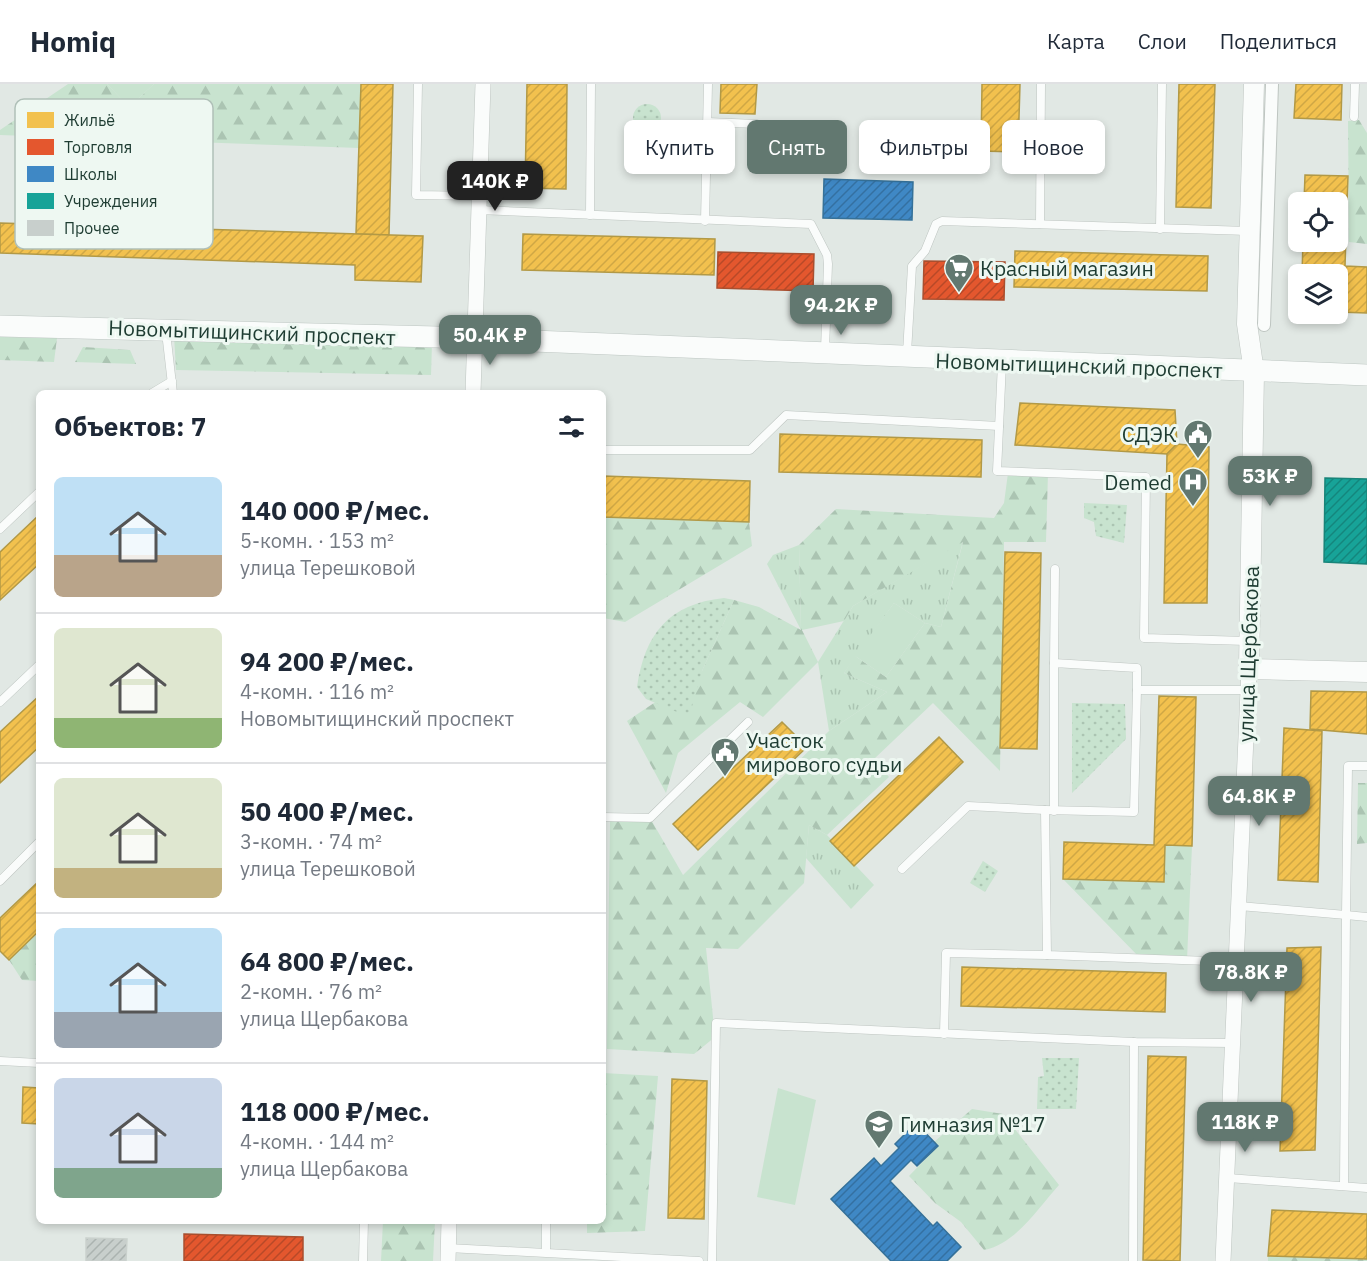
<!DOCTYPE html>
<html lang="ru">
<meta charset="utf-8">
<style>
body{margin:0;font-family:"IBM Plex Sans",sans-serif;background:#f2f2f3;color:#1f2937;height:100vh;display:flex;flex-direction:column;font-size:22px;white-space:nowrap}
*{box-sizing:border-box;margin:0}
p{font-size:20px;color:#747a83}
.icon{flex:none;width:33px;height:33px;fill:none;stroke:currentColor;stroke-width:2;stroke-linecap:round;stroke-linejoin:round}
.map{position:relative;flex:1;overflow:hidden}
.sheet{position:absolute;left:36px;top:306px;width:570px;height:834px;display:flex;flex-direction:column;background:#fff;border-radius:9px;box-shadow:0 3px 9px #0003}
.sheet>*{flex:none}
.guide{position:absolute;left:624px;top:36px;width:570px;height:54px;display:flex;gap:12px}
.fabs{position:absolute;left:1288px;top:108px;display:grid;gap:12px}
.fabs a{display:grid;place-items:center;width:60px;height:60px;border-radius:9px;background:#fff;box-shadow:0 3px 9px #0003;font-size:30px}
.price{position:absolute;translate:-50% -51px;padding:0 14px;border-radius:12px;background:#627870;color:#fff;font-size:20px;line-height:39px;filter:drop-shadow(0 2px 3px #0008)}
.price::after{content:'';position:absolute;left:50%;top:36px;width:18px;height:14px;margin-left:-9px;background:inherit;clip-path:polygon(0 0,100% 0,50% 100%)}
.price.active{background:#222;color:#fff}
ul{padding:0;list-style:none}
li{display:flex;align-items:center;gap:18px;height:150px;padding:0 18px}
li+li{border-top:2px solid #e0e1e3}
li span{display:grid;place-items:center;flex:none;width:168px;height:120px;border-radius:9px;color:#555}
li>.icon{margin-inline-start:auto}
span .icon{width:72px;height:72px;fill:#fffc;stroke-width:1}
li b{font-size:26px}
h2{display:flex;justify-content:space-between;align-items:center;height:72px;padding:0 18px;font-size:26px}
.pill{padding:0 21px;border-radius:9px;background:#fff;box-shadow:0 3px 9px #0003;font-size:21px;line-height:54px}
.pill.active{background:#627870;color:#fff}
header{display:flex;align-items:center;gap:36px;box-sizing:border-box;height:84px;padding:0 30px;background:#fff;border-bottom:2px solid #e0e1e3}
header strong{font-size:28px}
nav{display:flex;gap:33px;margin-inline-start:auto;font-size:21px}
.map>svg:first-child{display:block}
.grass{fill:url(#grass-tufts)}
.forest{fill:url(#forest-firs)}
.park{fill:url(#park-dots)}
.garden{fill:#c8e3cf}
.homes{fill:url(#homes-hatch);stroke:#b29946;stroke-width:1.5}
.shops{fill:url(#shops-hatch);stroke:#a94f2f;stroke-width:1.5}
.schools{fill:url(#schools-hatch);stroke:#357199;stroke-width:1.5}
.public{fill:url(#public-hatch);stroke:#198479;stroke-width:1.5}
.building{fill:url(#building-hatch);stroke:#cad1cd;stroke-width:1.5}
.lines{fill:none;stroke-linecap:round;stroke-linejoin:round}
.service-casing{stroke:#bec5c1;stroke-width:9}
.pedestrian-casing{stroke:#bec5c1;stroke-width:14}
.minor-casing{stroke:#bec5c1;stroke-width:16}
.tertiary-casing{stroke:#bec5c1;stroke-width:21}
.secondary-casing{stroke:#bdc6c2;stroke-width:22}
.service{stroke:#fafcfb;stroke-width:8}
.pedestrian{stroke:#fafcfb;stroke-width:12}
.minor{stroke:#fafcfb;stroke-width:15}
.tertiary{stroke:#fafcfb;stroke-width:20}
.secondary{stroke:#fafcfb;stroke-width:21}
.labels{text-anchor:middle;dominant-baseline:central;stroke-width:6;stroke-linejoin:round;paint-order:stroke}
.poi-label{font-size:21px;fill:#1e3c32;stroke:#eef8f2;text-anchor:start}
.street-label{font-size:21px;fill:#1e3c32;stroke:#eef8f2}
.key{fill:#eef8f2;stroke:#b0c0b8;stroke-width:1.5}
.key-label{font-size:16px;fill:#1e3c32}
</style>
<header>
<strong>Homiq</strong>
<nav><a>Карта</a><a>Слои</a><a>Поделиться</a></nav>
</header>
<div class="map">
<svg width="1367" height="1177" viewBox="0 0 1367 1177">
<defs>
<pattern id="grass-tufts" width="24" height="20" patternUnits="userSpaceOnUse" patternTransform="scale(1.5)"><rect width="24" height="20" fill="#c8e3cf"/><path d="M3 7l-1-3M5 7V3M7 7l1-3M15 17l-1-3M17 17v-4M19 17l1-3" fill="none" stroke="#abc4b2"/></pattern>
<pattern id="forest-firs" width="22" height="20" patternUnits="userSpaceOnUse" patternTransform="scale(1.5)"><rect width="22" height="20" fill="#c8e3cf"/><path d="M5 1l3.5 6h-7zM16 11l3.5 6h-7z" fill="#abc4b2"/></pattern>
<pattern id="park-dots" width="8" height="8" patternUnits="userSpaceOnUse" patternTransform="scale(1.5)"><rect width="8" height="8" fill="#c8e3cf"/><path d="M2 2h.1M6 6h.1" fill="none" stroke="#abc4b2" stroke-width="1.8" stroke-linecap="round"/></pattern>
<pattern id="homes-hatch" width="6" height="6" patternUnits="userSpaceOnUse" patternTransform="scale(1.5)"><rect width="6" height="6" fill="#f2c14e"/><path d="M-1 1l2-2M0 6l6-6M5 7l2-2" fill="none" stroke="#cfa745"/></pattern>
<pattern id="shops-hatch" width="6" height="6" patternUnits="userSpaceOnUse" patternTransform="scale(1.5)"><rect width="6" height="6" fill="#e4572e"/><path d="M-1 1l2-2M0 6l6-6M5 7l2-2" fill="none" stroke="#b84928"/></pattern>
<pattern id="schools-hatch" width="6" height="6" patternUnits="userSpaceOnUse" patternTransform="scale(1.5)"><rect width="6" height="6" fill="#3f88c5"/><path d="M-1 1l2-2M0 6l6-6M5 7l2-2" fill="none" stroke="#3470a1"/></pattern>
<pattern id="public-hatch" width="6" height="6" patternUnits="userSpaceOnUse" patternTransform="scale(1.5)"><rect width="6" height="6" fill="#17a398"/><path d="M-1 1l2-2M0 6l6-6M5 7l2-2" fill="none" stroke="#14867d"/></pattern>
<pattern id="building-hatch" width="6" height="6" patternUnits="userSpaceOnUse" patternTransform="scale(1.5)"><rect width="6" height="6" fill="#c8cfcc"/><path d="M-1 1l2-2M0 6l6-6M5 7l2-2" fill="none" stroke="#abb3b0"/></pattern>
</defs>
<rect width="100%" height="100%" fill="#e1e8e4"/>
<g class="grass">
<polygon points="963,457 941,543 925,539 894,519 844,589 887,608 829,647 818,578 853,522"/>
<polygon points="799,461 801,546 767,480 773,471"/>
<polygon points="809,741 827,751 874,801 851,825 806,774"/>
</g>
<g class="forest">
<polygon points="68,0 107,0 129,23 154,0 361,0 359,64 0,51 0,46"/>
<polygon points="1359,36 1367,49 1367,160 1349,158 1348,37"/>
<polygon points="174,251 432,260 431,291 176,286"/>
<polygon points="0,253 57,254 54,278 0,276"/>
<polygon points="83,263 130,266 136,280 75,278"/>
<polygon points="1008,389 1048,389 1046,458 1004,458 1000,687 933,619 874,675 889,693 827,751 809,741 804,799 738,865 706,864 715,953 694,970 607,965 610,733 650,734 683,791 829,647 887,608 844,589 855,572 886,593 925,539 941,543 963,458 853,522 844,537 802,546 818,578 763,633 740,618 678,669 666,709 627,637 702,587 734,516 759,523 801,546 799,461 836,425 994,434 1004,419"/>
<polygon points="603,433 749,438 752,462 625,538 603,534"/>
<polygon points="1358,699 1367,699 1367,759 1357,760"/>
<polygon points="1165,761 1192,762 1187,876 1140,874 1063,795 1163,798"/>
<polygon points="39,848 39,897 22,896 9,876"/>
<polygon points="603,989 658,992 645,1147 587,1149 587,1137 603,1137"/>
<path d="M 972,1025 L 1003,1030 L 1059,1101 C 1039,1123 1015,1161 984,1166 L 961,1138 L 935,1119 L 909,1092 L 938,1062 L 934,1058 Z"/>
<polygon points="383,1137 435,1137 433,1177 381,1177"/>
<polygon points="1268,1172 1367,1175 1367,1177 1268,1177"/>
</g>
<g class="park">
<circle cx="647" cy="34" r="14"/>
<polygon points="1084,419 1127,421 1124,459 1096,452 1094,438 1084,434"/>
<path d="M 724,514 L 734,516 L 702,587 L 689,633 L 646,615 L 637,603 C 645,550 668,520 724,514 Z"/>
<polygon points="1072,619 1125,620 1126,655 1072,709"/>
<polygon points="983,777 998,787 985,808 970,799"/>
<polygon points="1042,974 1079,974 1076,1025 1037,1025 1038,993 1044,992"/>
</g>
<g class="garden">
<polygon points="107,0 154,0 129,23"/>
<polygon points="894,519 925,539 886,593 855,572"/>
<polygon points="778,1004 816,1016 795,1121 757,1113"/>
</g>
<g class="homes">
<polygon points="361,0 393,0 389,151 356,150"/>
<polygon points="527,0 567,0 566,105 525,104"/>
<polygon points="721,0 757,0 755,30 720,29"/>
<polygon points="982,0 1020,0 1018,68 981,67"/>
<polygon points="1179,0 1215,0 1211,124 1176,123"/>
<polygon points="1296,0 1342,0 1341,36 1294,34"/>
<polygon points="1305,91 1348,92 1345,182 1367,183 1367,229 1338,228 1338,190 1302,190 1303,158 1338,158 1338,118 1304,118"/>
<polygon points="0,139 423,152 421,198 355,196 355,181 0,169"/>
<polygon points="523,150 715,155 714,191 522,186"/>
<polygon points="1015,167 1208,172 1207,207 1014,203"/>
<polygon points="1020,319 1175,326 1177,360 1167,370 1015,361"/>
<polygon points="780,350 982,356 981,393 779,388"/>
<polygon points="1177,360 1209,363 1207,519 1164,519 1167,370"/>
<polygon points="603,392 750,397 749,438 603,433"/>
<polygon points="39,431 39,480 0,516 0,468"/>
<polygon points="1005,468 1041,469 1037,665 1000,664"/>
<polygon points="1311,607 1367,608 1367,650 1310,645"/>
<polygon points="39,612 39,663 0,699 0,648"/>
<polygon points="1159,612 1196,613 1192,762 1165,761 1164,798 1063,795 1064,758 1154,761"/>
<polygon points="782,638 807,663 698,766 673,740"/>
<polygon points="1284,644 1322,647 1318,798 1278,796"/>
<polygon points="939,653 963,678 854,782 830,757"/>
<polygon points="39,797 39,847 9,876 0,867 0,834"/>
<polygon points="1321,863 1315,1066 1280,1067 1287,864"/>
<polygon points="962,883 1166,889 1165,928 961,922"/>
<polygon points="1148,972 1186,973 1180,1177 1143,1176"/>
<polygon points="672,995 707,997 704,1135 668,1134"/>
<polygon points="23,1003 39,1004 39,1040 22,1039"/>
<polygon points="1272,1126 1367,1130 1367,1175 1268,1172"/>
</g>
<g class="shops">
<polygon points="718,168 814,170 813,207 717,204"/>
<polygon points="924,177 1005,178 1004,216 923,215"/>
<polygon points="184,1150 303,1153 303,1177 184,1177"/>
</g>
<g class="schools">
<polygon points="824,95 913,98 912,136 823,134"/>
<polygon points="916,1039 938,1062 917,1082 911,1076 890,1097 933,1142 937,1138 961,1163 947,1177 891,1177 831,1115 874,1074 881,1082 899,1064 895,1060"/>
</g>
<polygon class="public" points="1325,394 1367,395 1367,480 1324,478"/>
<polygon class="building" points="86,1154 127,1155 126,1177 86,1177"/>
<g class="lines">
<g class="service-casing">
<g id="service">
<polyline points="418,0 416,111 479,112"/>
<polyline points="1354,33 1355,0"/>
<polyline points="707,38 757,40"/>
<polyline points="478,126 811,140 827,171 828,180 825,266"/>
<polyline points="590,131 591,0"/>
<polyline points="705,137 708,0"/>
<polyline points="1040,140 1041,0"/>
<polyline points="1160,145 1162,0"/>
<polyline points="166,248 173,309"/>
<polyline points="907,269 912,182 925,167 936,140 942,137 1248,147"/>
<polyline points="1002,279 997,387 1146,393 1144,554 1247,557"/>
<polyline points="152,309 172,297"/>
<polyline points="603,366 750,366 786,331 999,342"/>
<polyline points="0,445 39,408"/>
<polyline points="1054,579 1055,485"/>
<polyline points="0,618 39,581"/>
<polyline points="1054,727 1054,579 1137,584 1137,606"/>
<polyline points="603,733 650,734 748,638"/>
<polyline points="902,785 968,722 1045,726"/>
<polyline points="0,797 39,758"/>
<polyline points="1239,822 1346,831 1348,682 1367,682"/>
<polyline points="1236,878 1047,871 1045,726 1134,728 1137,606 1248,606"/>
<polyline points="944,950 946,869 1047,871"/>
<polyline points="0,977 39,979"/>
<polyline points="1228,1094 1367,1104"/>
<polyline points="1344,1102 1346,831 1367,833"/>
<polyline points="546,1137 546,1168"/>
<polyline points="448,1164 699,1177"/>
<polyline points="363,1177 364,1137"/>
<polyline points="712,1177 716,939 1134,958 1233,959"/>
<polyline points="1133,1177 1134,958"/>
</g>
</g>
<g class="pedestrian-casing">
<polyline id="pedestrian" points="1264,241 1272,0"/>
</g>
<g class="minor-casing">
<g id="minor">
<polyline points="473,309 483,0"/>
<polyline points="448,1177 449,1137"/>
<polyline points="1223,1177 1249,585"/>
</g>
</g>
<g class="tertiary-casing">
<polyline id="tertiary" points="1254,0 1247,240 1254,288 1249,585 1367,588"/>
</g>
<g class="secondary-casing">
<polyline id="secondary" points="0,242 437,253 1367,291"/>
</g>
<use href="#service" class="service"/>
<use href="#pedestrian" class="pedestrian"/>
<use href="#minor" class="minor"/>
<use href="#tertiary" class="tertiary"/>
<use href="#secondary" class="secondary"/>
</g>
<defs>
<g id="supermarket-pin" transform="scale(1.5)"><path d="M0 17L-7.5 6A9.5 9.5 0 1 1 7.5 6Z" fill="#627870" stroke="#eef8f2"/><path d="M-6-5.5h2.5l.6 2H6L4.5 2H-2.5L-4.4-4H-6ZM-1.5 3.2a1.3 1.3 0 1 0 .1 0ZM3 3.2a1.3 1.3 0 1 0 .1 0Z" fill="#fff"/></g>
<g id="civic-pin" transform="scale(1.5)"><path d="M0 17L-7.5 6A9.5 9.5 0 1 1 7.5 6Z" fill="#627870" stroke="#eef8f2"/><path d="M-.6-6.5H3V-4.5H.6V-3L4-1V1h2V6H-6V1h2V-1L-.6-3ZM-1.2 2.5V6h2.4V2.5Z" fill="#fff"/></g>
<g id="hospital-pin" transform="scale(1.5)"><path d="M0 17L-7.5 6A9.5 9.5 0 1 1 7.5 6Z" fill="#627870" stroke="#eef8f2"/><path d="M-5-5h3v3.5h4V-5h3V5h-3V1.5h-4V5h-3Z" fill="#fff"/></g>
<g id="school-pin" transform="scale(1.5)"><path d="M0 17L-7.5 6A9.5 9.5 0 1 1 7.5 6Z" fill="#627870" stroke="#eef8f2"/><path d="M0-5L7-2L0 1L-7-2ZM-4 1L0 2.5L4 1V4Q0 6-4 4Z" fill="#fff"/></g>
</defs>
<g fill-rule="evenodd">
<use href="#supermarket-pin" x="959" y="184"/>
<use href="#civic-pin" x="1198" y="350"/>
<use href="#hospital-pin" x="1193" y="398"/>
<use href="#civic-pin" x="725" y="668"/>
<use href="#school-pin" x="879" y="1040"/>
</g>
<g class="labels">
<g class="poi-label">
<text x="980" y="184">Красный магазин</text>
<text x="1177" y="350" text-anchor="end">СДЭК</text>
<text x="1172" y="398" text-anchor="end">Demed</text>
<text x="746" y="656">Участок<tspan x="746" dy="24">мирового судьи</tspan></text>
<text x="900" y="1040">Гимназия №17</text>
</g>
<g class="street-label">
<text transform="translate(252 248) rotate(2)">Новомытищинский проспект</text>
<text transform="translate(1079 281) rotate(2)">Новомытищинский проспект</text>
<text transform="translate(1248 570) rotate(-88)">улица Щербакова</text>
</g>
</g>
<rect x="15" y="15" width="198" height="150" rx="9" class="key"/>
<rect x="27" y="28" width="27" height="16" fill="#f2c14e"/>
<rect x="27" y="55" width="27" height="16" fill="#e4572e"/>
<rect x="27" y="82" width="27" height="16" fill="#3f88c5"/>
<rect x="27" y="109" width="27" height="16" fill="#17a398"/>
<rect x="27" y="136" width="27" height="16" fill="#c8cfcc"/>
<g class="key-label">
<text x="64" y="42">Жильё</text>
<text x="64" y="69">Торговля</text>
<text x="64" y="96">Школы</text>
<text x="64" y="123">Учреждения</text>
<text x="64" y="150">Прочее</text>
</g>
</svg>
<div class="fabs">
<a><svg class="icon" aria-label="locate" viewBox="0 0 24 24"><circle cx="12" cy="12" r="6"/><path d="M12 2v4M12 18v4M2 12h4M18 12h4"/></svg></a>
<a><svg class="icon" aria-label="layers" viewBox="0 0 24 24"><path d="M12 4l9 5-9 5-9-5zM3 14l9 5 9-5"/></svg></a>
</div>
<b class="price active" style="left:495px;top:128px">140K ₽</b>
<b class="price" style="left:841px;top:252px">94.2K ₽</b>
<b class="price" style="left:490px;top:282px">50.4K ₽</b>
<b class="price" style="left:1270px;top:423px">53K ₽</b>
<b class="price" style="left:1259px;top:743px">64.8K ₽</b>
<b class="price" style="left:1251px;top:919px">78.8K ₽</b>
<b class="price" style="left:1245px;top:1069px">118K ₽</b>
<div class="guide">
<a class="pill">Купить</a>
<a class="pill active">Снять</a>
<a class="pill">Фильтры</a>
<a class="pill">Новое</a>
</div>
<section class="sheet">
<h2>Объектов: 7<svg class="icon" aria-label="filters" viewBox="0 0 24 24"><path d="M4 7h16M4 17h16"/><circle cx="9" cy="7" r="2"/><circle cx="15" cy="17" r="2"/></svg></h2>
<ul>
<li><span style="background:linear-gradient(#bfe0f5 65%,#b9a48a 0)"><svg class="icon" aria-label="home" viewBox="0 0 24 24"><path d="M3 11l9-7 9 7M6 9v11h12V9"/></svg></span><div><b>140 000 ₽/мес.</b><p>5-комн. · 153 m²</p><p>улица Терешковой</p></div></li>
<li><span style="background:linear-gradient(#dfe7d0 75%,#8fb573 0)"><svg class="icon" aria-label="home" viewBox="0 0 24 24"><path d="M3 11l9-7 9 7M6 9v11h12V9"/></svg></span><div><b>94 200 ₽/мес.</b><p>4-комн. · 116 m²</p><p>Новомытищинский проспект</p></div></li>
<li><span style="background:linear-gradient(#dfe7d0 75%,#c2b280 0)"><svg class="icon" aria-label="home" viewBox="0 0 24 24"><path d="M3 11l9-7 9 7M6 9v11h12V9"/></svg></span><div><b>50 400 ₽/мес.</b><p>3-комн. · 74 m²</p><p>улица Терешковой</p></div></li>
<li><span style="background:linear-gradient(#bfe0f5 70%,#9aa5b1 0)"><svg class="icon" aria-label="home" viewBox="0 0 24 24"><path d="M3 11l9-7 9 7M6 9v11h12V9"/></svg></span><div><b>64 800 ₽/мес.</b><p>2-комн. · 76 m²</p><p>улица Щербакова</p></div></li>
<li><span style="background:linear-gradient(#c9d6e8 75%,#7fa58c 0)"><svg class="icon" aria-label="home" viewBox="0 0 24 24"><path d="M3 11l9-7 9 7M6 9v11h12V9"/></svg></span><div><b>118 000 ₽/мес.</b><p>4-комн. · 144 m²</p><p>улица Щербакова</p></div></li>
</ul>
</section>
</div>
